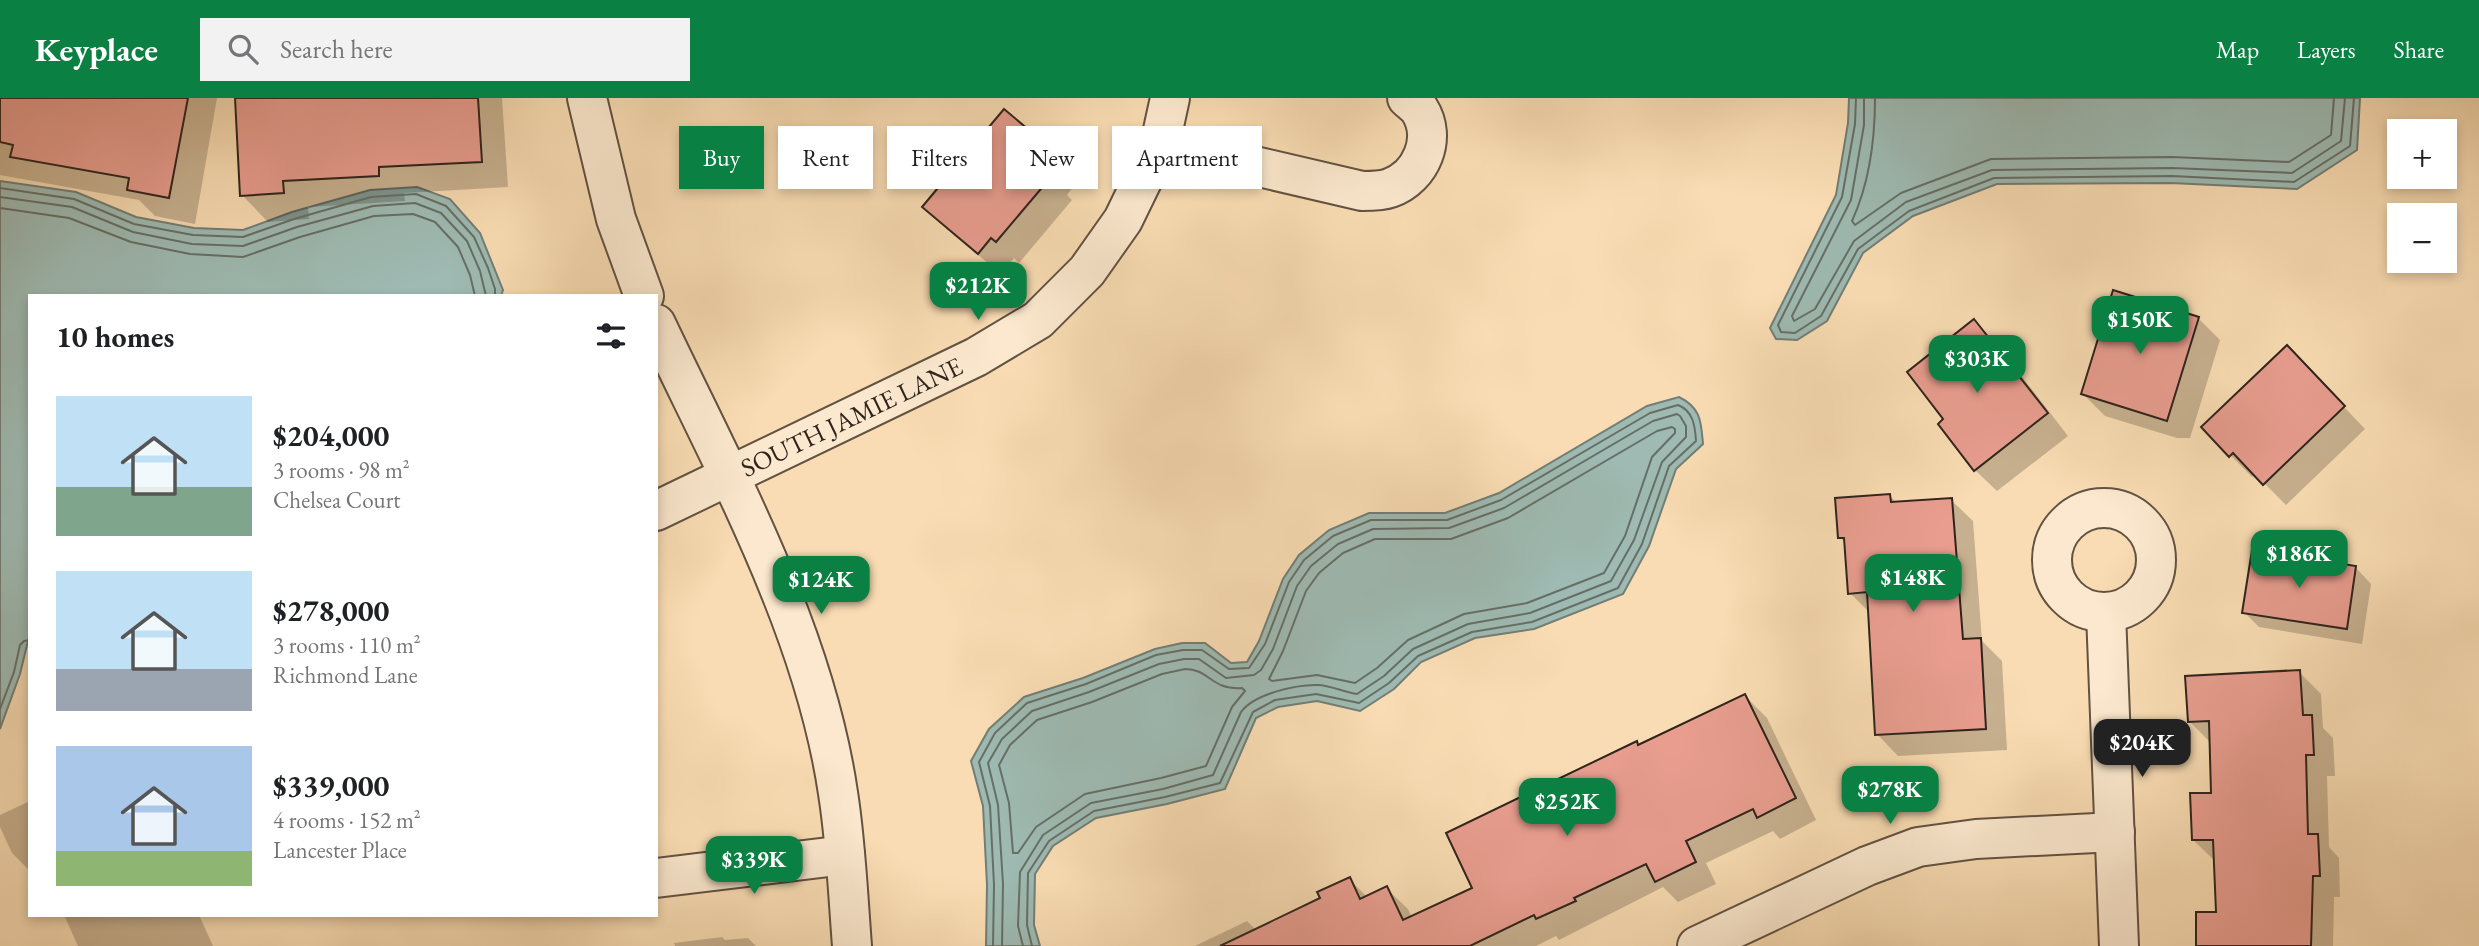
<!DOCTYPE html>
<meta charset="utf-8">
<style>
body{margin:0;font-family:"EB Garamond",serif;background:#f2f2f2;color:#202124;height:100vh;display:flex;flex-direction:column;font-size:26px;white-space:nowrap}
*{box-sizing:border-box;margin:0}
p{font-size:23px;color:#757577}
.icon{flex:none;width:38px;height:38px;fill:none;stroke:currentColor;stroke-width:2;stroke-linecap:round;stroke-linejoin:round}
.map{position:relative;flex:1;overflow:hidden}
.details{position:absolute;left:28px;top:196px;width:630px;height:623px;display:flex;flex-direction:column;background:#fff;border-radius:0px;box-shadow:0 4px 10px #0003}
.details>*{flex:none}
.guide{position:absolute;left:679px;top:28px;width:665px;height:63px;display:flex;gap:14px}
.tools{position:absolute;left:2387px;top:21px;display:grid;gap:14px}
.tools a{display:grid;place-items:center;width:70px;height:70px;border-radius:0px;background:#fff;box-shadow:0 4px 10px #0003;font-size:35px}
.price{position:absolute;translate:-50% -60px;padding:0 16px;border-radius:14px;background:#0b8043;color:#fff;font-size:23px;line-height:46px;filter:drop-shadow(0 2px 4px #0008)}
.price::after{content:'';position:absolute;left:50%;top:42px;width:21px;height:16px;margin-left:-10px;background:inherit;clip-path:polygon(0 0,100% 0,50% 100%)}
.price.on{background:#222;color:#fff}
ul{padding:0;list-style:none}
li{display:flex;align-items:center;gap:21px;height:175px;padding:0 28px}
li span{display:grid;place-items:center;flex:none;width:196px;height:140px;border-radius:0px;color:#555}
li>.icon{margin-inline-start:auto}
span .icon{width:84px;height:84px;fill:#fffc;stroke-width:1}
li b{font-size:30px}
h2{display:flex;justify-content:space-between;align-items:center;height:84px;padding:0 28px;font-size:30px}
.tag{padding:0 24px;border-radius:0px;background:#fff;box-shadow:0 4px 10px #0003;font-size:24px;line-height:63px}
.tag.on{background:#0b8043;color:#fff}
header{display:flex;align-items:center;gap:42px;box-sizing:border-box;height:98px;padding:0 35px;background:#0b8043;color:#fff}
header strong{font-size:33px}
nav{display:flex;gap:38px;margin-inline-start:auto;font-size:24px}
.search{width:490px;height:63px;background:#f2f2f2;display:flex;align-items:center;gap:18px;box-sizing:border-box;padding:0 24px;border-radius:0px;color:#757577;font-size:26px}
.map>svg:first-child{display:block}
.water{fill:#9ebab2;stroke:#727e76;stroke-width:2}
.shadow{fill:#0003}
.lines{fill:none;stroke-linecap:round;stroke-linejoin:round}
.shore{stroke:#666f67;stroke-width:2}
.building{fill:#e89d8f;stroke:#2f241c;stroke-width:2}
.minor-casing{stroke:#625242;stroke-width:42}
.minor{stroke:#fbe8ce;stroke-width:38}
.labels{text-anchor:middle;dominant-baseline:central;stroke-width:5;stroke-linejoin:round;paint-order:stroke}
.street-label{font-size:26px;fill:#2f241c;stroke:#fbe8ce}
</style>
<header>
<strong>Keyplace</strong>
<div class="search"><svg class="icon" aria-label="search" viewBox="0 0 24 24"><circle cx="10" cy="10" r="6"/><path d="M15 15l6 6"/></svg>Search here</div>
<nav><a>Map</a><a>Layers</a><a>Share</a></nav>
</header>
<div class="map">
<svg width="2479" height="848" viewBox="0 0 2479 848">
<rect width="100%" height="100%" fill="#f9dcb3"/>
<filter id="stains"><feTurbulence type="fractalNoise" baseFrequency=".00286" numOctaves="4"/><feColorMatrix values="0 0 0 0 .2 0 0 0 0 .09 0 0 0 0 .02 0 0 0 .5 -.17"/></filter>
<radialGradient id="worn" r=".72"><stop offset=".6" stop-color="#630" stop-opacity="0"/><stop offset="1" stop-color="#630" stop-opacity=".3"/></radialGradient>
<g class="water">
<polygon points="1849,0 2360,0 2357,52 2297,91 2171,85 1997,86 1913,118 1863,155 1827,223 1797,242 1776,241 1770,230 1836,97 1848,25"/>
<polygon points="0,83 76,94 136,119 194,130 243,132 292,114 370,92 417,89 450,101 480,135 503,192 501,198 30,198 30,535 20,576 0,631"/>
<path d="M 1679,299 C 1701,310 1701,323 1703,346 L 1676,371 L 1649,448 L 1623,496 L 1534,531 L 1475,540 L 1421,564 L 1394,591 L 1360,613 L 1317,603 L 1278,609 L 1256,620 L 1225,691 L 1167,706 L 1096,720 L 1053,748 L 1035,776 L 1034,827 L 1040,848 L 986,848 L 987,787 L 983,708 L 971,663 L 989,631 L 1024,599 L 1083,580 L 1155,551 L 1182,545 L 1205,545 L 1231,565 L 1247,564 L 1259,543 L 1283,481 L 1299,457 L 1329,432 L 1369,415 L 1445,415 L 1499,395 L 1647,308 Z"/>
</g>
<g class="shadow">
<polygon points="0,0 217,0 195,126 155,118 139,102 0,77"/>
<polygon points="236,0 502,0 508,89 404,95 405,103 308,109 309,121 268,124 242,97"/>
<polygon points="1059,59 1080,80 1067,97 1072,102 1019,165 1014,160 1001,176 946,130 924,109"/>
<polygon points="2198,220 2220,242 2190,340 2177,340 2105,318 2083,296"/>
<polygon points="1974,223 1996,245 2068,338 1997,393 1975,372 1946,321"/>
<polygon points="2308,271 2365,331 2286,407 2255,376 2252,379 2203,329"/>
<polygon points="1890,398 1898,406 1951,402 1973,423 1982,543 2002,563 2007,652 1898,658 1877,636 1870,515 1850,495 1846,445 1840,440"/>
<polygon points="2356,470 2371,486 2362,546 2259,529 2244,514"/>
<polygon points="2299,574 2321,596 2323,630 2333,640 2335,678 2327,678 2329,749 2339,760 2340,799 2334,799 2333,848 2198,848 2217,816 2216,764 2193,742 2213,697 2211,645 2189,623"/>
<polygon points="1745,598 1767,620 1816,722 1780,741 1773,733 1706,765 1716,786 1678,804 1663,789 1559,842 1556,838 1536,848 1195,848 1247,823 1256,832 1322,801 1349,781 1367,799 1386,790 1408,811 1412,820 1474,791 1639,649"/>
<polygon points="30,703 30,773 12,755 0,729 0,717"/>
<polygon points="64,817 199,817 213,848 78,848"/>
<polygon points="722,839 725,842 748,840 756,848 675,848 674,845"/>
</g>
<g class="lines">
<g class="shore">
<polyline points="1856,0 1855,26 1842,99 1778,227 1781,234 1795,235 1821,218 1858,151 1909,113 1994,80 2172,78 2294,84 2350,48 2354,0"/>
<polyline points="1864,0 1864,27 1851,102 1792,218 1794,223 1815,211 1854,143 1906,104 1992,72 2172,70 2292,75 2341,43 2345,0"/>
<path d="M 1875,0 C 1875,40 1869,86 1852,123 L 1855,127 L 1901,95 L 1991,61 L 2172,59 L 2289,64 L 2331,37 L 2334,0"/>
<polyline points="0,90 74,101 134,126 193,137 243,139 294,121 371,99 416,96 446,108 474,139 488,170 495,191 495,198"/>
<polyline points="0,99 72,109 133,134 192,146 243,148 297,129 373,108 415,105 441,115 467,143 480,173 486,198"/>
<polyline points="0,110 69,120 131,144 190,156 243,159 300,139 374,118 413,116 435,124 458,149 470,177 475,198"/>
<polygon points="1672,329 1675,331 1675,335 1652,359 1625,438 1604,475 1527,505 1464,516 1408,542 1377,570 1355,585 1317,577 1272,583 1269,581 1283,553 1306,493 1319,475 1343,455 1375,441 1451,441 1508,420 1657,333"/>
<path d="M 1185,571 C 1210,571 1210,592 1242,590 L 1245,593 L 1232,609 L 1206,668 L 1161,680 L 1085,696 L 1036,729 L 1018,755 L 1013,755 L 1009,705 L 999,667 L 1010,647 L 1037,622 L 1092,604 L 1162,576 Z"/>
<polyline points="0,611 14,574 20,547 24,543 30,542"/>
<path d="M 993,848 L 994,787 L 990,708 L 979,664 L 995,635 L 1027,605 L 1086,586 L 1156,557 L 1183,552 L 1202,552 L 1229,571 L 1249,570 L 1265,546 L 1289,484 L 1304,462 L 1333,438 L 1371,422 L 1447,422 L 1501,402 L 1650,315 L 1678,307 C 1693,313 1695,327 1696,343 L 1669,368 L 1642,446 L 1618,490 L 1532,524 L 1472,534 L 1418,558 L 1389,585 L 1359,605 L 1316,596 L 1275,602 L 1253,614 L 1220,685 L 1165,699 L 1094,713 L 1049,743 L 1028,775 L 1027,827 L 1032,848"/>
<path d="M 1002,848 L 1003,786 L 998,707 L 988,665 L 1002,641 L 1032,613 L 1089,594 L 1159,566 L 1184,561 L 1199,561 L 1226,580 L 1254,577 L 1261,572 L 1273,551 L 1297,488 L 1311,468 L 1338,446 L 1373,431 L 1449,430 L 1504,410 L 1653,323 L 1677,316 L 1680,318 L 1686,328 L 1686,339 L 1662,364 L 1634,442 L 1611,483 L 1530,515 L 1468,526 L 1413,551 L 1384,578 L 1357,596 C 1344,594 1332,588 1319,587 C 1297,586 1254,596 1241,614 L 1213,677 L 1163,691 L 1091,705 L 1043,737 L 1020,774 L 1018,828 L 1023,848"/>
</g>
</g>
<g class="building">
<polygon points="0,0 188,0 169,100 127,92 129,80 10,59 13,47 0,44"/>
<polygon points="235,0 478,0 482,64 379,69 379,78 283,83 284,95 240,98"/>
<polygon points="1004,11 1060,58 1046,74 1051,79 996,144 991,140 978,156 922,109"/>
<polygon points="2113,192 2199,219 2167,323 2081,296"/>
<polygon points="1974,221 2048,315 1974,373 1938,326 1943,321 1907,274"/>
<polygon points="2287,247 2345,308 2263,387 2233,355 2229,359 2201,329"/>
<polygon points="1890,396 1891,404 1952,400 1963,541 1981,540 1986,631 1875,637 1867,494 1848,496 1844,440 1838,440 1835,400"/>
<polygon points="2252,452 2356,468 2347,531 2242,515"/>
<polygon points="2300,572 2303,617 2312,617 2314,657 2306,657 2308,736 2318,736 2320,778 2313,778 2311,848 2196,848 2196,814 2216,814 2213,742 2192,742 2190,695 2211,695 2209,623 2188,624 2185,578"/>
<polygon points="1745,596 1796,700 1757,720 1753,711 1686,743 1696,764 1655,784 1646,766 1574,800 1576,803 1536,821 1534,817 1470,848 1220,848 1320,800 1317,794 1350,779 1360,801 1387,788 1403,822 1472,790 1446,735 1637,643 1638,647"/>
</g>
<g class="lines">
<g class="minor-casing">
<g id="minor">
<polyline points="587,0 616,121 644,198"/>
<path d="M 1160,46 L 1362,93 C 1371,93 1382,93 1390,90 C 1421,79 1438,40 1419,11 C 1416,7 1410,3 1407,0"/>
<path d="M 656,226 C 726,374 814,531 838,695 C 846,745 848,797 852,848"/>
<circle cx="2104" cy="462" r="52"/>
<path id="s1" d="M 656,413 L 976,259 L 1038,222 L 1087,173 L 1123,122 L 1160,46 L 1170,0"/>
<polyline points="2106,515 2119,848"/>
<polyline points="656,780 845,757"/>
<polyline points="1697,848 1867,768 1918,749 1976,741 2115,734"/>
</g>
</g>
<use href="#minor" class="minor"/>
</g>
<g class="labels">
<g class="street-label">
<text stroke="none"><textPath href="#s1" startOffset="217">SOUTH JAMIE LANE</textPath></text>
</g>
</g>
<rect width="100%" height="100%" filter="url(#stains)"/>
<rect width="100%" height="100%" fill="url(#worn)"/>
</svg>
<div class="tools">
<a>+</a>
<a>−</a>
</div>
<b class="price" style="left:978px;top:224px">$212K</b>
<b class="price" style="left:2140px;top:258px">$150K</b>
<b class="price" style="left:1977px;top:297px">$303K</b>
<b class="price" style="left:2299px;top:492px">$186K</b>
<b class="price" style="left:1913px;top:516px">$148K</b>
<b class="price" style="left:821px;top:518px">$124K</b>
<b class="price on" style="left:2142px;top:681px">$204K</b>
<b class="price" style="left:1890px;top:728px">$278K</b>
<b class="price" style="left:1567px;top:740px">$252K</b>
<b class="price" style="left:754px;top:798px">$339K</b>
<div class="guide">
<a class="tag on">Buy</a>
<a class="tag">Rent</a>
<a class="tag">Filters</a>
<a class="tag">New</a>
<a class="tag">Apartment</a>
</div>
<section class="details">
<h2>10 homes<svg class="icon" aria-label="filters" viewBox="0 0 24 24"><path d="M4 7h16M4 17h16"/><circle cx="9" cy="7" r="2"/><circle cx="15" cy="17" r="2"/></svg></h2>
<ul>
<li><span style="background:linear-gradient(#bfe0f5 65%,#7fa58c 0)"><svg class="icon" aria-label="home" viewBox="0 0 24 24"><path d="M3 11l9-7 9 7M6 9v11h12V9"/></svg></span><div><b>$204,000</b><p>3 rooms · 98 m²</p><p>Chelsea Court</p></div></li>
<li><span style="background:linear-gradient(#bfe0f5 70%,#9aa5b1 0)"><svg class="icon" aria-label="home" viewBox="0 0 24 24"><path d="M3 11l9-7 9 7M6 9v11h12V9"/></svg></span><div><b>$278,000</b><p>3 rooms · 110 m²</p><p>Richmond Lane</p></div></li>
<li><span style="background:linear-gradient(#a9c7e8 75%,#8fb573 0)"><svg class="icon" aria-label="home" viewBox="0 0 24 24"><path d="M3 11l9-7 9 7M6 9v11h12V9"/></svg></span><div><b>$339,000</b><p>4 rooms · 152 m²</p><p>Lancester Place</p></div></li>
</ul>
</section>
</div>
